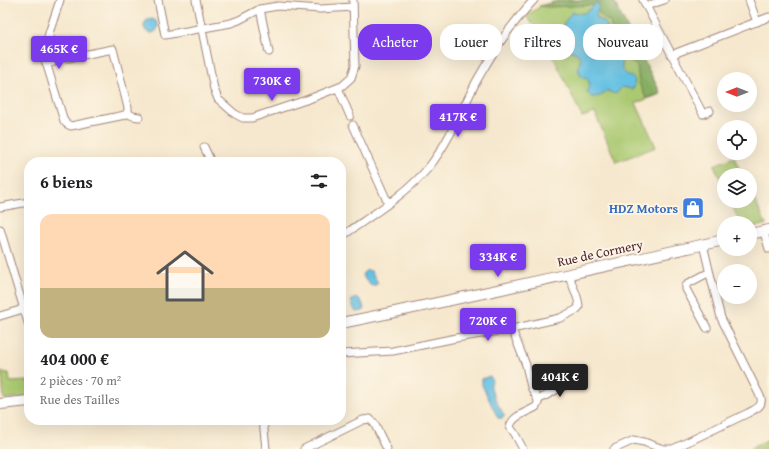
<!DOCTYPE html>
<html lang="fr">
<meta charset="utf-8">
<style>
body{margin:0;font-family:"Gentium Book Plus",serif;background:#f6f6f6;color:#202124;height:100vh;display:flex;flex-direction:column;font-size:15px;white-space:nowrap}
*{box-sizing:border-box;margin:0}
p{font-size:13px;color:#757577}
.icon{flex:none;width:22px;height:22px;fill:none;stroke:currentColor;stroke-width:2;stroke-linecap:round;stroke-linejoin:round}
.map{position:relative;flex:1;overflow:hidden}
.side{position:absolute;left:24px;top:157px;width:322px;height:268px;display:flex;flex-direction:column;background:#fff;border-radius:16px;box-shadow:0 4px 16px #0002}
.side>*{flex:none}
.guide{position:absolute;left:358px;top:24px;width:351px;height:36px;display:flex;gap:8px}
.needle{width:26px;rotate:270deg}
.fabs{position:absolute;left:717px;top:72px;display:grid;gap:8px}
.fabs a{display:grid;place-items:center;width:40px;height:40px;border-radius:50%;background:#fff;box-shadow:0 4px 16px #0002;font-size:20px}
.price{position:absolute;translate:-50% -34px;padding:0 9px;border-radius:4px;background:#7c3aed;color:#fff;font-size:13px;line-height:26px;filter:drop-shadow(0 1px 2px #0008)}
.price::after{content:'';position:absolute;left:50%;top:24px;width:12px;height:9px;margin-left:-6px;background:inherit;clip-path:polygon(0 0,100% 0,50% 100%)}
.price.selected{background:#222;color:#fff}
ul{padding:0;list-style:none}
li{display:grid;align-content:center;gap:8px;height:212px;padding:0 16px}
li+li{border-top:1px solid #e0e0e0}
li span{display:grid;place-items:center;height:124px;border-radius:12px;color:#555}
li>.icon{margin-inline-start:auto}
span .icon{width:72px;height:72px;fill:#fffc;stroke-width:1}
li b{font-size:17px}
h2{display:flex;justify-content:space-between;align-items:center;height:48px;padding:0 16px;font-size:17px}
.tag{padding:0 14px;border-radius:16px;background:#fff;box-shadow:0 4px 16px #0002;font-size:14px;line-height:36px}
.tag.selected{background:#7c3aed;color:#fff}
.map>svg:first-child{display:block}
.green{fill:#aac971;stroke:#7a744e}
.forest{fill:#87ad63;stroke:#686647}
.water{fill:#65c1e3;stroke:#587087}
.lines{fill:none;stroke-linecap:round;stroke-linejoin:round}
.street-casing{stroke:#a0847c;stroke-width:9}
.secondary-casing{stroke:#a0847c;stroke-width:12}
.street{stroke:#fff;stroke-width:7}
.secondary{stroke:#fff;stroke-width:10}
.labels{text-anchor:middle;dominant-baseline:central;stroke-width:4;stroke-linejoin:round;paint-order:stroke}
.shop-label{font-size:13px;font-weight:bold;fill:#366cbe;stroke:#fcf5e5;text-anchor:end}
.street-label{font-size:13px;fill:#4a1f2b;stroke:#fcf5e5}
</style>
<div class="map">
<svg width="769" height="449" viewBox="0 0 769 449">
<rect width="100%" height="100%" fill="#fcf5e5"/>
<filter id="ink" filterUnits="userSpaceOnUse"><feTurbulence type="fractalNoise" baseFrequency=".025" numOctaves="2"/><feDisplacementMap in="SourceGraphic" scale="8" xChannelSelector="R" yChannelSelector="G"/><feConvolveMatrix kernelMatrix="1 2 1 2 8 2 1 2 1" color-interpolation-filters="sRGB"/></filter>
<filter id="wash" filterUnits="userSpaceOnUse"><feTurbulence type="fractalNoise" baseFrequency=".012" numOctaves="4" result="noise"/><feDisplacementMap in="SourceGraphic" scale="16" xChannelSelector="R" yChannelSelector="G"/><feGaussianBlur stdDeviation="0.9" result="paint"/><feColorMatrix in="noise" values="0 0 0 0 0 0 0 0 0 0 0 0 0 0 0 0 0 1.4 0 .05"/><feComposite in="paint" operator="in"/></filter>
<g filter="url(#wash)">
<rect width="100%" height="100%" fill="#f6e8ce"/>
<g class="green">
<path d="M 613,0 L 661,94 L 636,103 L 656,147 L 616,162 L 595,113 L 582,117 C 571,94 561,71 549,49 C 542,37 536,25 525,16 L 543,5 Z"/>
<polygon points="734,157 742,175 724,175 724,188 714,165"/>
<polygon points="750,191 766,224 750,228 750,223 740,223 730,201 750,201"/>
<polygon points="0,373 9,373 10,382 29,381 29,397 4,399 2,376 0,376"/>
<polygon points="769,439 769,449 749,449"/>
</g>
<path class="forest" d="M 561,0 L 613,0 L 661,94 L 646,98 L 639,83 L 637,66 L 629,61 L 623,42 L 612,32 L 610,22 C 604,19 598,15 597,7 L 596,5 L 550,7 L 539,6 Z"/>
<g class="water">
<path d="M 596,3 L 598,3 L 599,6 L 596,14 L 597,18 L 604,22 L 606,24 L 608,31 L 613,38 L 613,42 L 609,47 L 609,48 L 614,52 L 619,54 L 622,56 C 622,61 620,68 624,72 C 630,79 637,74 634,87 L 632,89 L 622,87 L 616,94 L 607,91 L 600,96 L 592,97 C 583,91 590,89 589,82 C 588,76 579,79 579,71 C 578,67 580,61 581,57 L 576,53 L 570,50 L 568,39 L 563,36 C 559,26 567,20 572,12 C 584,16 588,12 596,3 Z"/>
<circle cx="151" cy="26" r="7"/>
<polygon points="367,270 371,271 378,283 374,286 370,285 367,281 366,281 362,274"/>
<path d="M 356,298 C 362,298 363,305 364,310 L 363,311 L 356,312 L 355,311 L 351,301 L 352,300 Z"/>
<path d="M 490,376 C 494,381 490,383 491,388 C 492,395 500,408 504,415 L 504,417 L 502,418 L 498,418 L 482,385 L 482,379 Z"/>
</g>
</g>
<g filter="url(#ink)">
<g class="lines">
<g class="street-casing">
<g id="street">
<polyline points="158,0 165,35 231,23 239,20 260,9 278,6 321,9 353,7"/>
<polyline points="196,0 214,89 218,99 235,114 243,118 252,118 309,99 342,86 351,78 355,66 353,0"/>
<polyline points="643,0 703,114 710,111"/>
<polyline points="749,0 757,22"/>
<polyline points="646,6 664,0"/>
<polyline points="260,9 269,52"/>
<path d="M 49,33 L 46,45 L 45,59 L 64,121 C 66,124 68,125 71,126 L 125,115 L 128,111 L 128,108 L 113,49 L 68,58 L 61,57 L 54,52 L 50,45 L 49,33 L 60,0"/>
<polyline points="671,55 769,17"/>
<polyline points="46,64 54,62 61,57"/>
<polyline points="338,88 350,116"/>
<polyline points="127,113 133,116 139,117"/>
<polyline points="353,125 388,203"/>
<polyline points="204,147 211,162"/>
<polyline points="0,207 29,202"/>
<polyline points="0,229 29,326"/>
<polyline points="765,231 765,236 769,249"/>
<path d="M 341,237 C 370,216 406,195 429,167 C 448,143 462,110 476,82 C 487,63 498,43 512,26 C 519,17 526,8 534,0"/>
<polyline points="703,244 710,274 706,274 687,284 686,286 686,289 707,328"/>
<polyline points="0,316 20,310 24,306 29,304"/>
<path d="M 512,329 L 515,337 L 526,365 L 531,387 L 538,400 L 538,403 L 536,407 C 527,412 512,416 510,427 L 515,434 L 523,449"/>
<path d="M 341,354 L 393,351 L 456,338 L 512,329 L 560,318 L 576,310 L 579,307 C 579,296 571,285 569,274"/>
<polyline points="538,400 563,386 575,381"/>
<polyline points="263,420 266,449"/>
<polyline points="304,449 363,420 370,419 374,423 387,449"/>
<path d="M 614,449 L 634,440 L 644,442 L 663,449 L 673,449 L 748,413 C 755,409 763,407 761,398 L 721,318 L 710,274"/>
</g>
</g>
<g class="secondary-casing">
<g id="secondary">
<polyline points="750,234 769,230"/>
<path d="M 341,323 C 469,297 596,268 724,240"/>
<polyline points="0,404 29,401"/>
</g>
</g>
<use href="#street" class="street"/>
<use href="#secondary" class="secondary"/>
</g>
</g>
<defs>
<g id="shop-square" transform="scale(1.15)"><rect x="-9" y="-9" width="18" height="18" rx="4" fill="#3f7fe0" stroke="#fcf5e5"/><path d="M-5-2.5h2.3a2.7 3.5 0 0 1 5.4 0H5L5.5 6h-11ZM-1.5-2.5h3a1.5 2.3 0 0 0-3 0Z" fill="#fff"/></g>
</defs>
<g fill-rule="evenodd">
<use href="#shop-square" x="693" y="208"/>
</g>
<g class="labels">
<g class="shop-label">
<text x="678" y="208">HDZ Motors</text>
</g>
<g class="street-label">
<text transform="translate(600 253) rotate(-12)">Rue de Cormery</text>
</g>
</g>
</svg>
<div class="fabs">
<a><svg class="needle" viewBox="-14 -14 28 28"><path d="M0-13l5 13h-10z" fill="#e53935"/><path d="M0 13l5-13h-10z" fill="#757577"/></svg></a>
<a><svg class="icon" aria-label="locate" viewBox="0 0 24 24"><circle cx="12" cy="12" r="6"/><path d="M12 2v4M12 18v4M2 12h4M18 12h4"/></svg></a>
<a><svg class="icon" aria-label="layers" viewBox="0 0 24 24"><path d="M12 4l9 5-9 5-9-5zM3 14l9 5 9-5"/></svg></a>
<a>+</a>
<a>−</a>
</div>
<b class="price" style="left:59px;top:70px">465K €</b>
<b class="price" style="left:272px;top:102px">730K €</b>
<b class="price" style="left:458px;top:138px">417K €</b>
<b class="price" style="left:498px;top:278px">334K €</b>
<b class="price" style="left:488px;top:342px">720K €</b>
<b class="price selected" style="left:560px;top:398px">404K €</b>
<div class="guide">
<a class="tag selected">Acheter</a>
<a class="tag">Louer</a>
<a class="tag">Filtres</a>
<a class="tag">Nouveau</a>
</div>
<section class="side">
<h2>6 biens<svg class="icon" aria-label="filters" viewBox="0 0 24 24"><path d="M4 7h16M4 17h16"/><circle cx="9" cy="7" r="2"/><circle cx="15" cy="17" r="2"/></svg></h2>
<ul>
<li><span style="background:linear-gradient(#ffd9b3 60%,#c2b280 0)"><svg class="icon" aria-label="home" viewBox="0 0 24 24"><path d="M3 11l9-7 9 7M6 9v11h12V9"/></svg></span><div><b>404 000 €</b><p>2 pièces · 70 m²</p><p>Rue des Tailles</p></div></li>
</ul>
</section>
</div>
